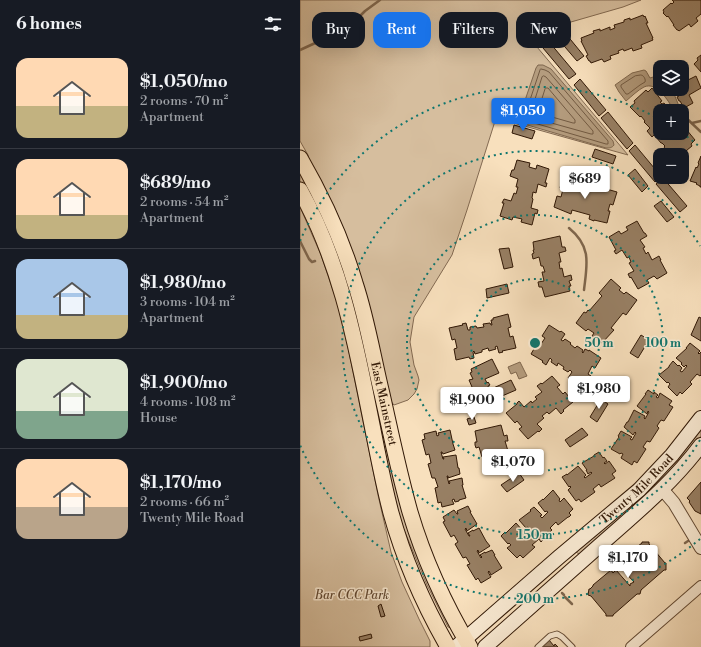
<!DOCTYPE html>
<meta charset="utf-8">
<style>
body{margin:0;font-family:"Libre Bodoni",serif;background:#242831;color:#f1f3f6;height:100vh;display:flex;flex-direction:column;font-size:15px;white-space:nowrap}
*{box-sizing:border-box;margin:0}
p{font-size:13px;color:#9ea1a6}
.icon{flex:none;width:22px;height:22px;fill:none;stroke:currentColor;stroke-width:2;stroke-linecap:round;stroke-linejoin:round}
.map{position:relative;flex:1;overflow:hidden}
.drawer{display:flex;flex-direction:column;background:#171b24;width:300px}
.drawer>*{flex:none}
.top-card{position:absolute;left:12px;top:12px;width:329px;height:36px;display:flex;gap:8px}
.fabs{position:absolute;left:353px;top:60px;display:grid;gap:8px}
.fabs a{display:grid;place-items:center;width:36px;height:36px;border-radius:8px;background:#171b24;box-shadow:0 4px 16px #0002;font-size:20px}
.price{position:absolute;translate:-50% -34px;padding:0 9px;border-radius:4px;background:#fff;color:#222;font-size:13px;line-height:26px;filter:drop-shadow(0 1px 2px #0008)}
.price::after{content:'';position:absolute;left:50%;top:24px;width:12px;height:9px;margin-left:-6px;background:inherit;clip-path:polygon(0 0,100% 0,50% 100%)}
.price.selected{background:#1a73e8;color:#fff}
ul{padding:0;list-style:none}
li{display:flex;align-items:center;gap:12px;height:100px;padding:0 16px}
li+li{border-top:1px solid #363941}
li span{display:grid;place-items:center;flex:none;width:112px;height:80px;border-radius:12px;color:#555}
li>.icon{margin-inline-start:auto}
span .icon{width:48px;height:48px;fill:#fffc;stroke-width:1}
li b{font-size:17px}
h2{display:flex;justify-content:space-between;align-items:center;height:48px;padding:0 16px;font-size:17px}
.chip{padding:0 14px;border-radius:12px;background:#171b24;box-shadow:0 4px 16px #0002;font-size:14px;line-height:36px}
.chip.selected{background:#1a73e8;color:#fff}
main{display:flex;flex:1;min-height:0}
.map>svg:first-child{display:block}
.green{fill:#d6be9e;stroke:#836a52}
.water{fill:#b49c7e;stroke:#7f674e}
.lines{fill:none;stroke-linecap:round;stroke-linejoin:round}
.shore{stroke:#725a42;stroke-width:1}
.stream{stroke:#7f674e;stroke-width:2.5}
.building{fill:#988065;stroke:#301705}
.service-casing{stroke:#624933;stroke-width:7}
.minor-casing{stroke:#624933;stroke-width:12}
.tertiary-casing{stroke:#624933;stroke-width:14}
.secondary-casing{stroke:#301705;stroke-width:16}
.primary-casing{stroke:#301705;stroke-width:17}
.service{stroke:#faebd4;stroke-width:5}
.minor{stroke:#faebd4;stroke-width:10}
.tertiary{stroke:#faebd4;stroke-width:12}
.secondary{stroke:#faebd4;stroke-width:14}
.primary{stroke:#f8e0bd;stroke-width:15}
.ring{fill:none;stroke:#0f766e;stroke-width:2;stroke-dasharray:2 4}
.labels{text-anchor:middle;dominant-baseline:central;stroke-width:3;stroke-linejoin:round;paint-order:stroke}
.street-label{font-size:12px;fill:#301705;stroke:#faebd4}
.park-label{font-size:12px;font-style:italic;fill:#624933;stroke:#faebd4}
.centre{fill:#0f766e;stroke:#faebd4;stroke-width:2}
.ring-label{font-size:12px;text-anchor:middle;font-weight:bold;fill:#0f766e;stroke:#faebd4;stroke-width:3;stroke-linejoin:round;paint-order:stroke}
</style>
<main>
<section class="drawer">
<h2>6 homes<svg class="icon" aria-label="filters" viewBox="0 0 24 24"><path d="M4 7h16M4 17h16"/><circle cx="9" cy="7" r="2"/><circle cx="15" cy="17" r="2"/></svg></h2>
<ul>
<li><span style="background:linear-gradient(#ffd9b3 60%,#c2b280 0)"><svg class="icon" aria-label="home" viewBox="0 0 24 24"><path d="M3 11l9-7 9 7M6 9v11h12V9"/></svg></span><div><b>$1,050/mo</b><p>2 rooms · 70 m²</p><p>Apartment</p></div></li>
<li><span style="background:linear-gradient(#ffd9b3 70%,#c2b280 0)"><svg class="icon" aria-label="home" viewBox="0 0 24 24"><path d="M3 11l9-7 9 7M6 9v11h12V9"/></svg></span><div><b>$689/mo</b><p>2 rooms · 54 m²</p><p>Apartment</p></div></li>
<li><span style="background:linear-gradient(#a9c7e8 70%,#c2b280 0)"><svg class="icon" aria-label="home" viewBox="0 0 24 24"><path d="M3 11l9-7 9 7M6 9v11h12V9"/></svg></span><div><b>$1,980/mo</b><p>3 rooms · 104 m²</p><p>Apartment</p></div></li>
<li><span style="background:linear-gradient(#dfe7d0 65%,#7fa58c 0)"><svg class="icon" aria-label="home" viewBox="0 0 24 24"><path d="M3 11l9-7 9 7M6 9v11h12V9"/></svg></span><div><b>$1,900/mo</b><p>4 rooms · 108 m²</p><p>House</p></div></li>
<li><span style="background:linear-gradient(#ffd9b3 60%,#b9a48a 0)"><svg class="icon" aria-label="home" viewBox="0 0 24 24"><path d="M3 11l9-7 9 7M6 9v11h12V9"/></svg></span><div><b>$1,170/mo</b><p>2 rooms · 66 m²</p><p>Twenty Mile Road</p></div></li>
</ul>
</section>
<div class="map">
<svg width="401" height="647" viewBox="0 0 401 647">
<rect width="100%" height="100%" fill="#f8e0bd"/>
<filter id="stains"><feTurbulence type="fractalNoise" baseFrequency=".005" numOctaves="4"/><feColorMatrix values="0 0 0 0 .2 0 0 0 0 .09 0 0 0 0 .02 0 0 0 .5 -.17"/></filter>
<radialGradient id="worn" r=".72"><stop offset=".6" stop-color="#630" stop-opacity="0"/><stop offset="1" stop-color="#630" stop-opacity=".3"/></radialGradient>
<g class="green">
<polygon points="0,0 341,0 323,7 264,24 237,47 328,155 196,118 167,210 152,255 114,317 110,342 114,365 118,376 119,380 117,389 114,394 108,400 94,405 89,399 9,162 8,155 0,141"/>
<polygon points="0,169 34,239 151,628 148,627 127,585 102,525 9,197 0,181"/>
<polygon points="0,207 21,255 38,305 49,352 78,495 91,552 102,582 119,619 130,641 130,647 0,647"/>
<polygon points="401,427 401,436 387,455 367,478 279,554 276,552"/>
</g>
<g class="water">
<path d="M 238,65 L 243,65 L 251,69 L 313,141 L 314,145 C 312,148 309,148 306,148 L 224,124 L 220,121 L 219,118 L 236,68 Z"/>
<path d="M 344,70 L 346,71 L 350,78 L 360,75 L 360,89 L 373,89 L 374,94 L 379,106 L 374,110 C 368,101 357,81 344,87 C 338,90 332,96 326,101 L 319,92 L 315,85 L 332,73 Z"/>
<polygon points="220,362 227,376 219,379 216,372 211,374 208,367"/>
</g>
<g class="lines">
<g class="shore">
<polygon points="241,69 245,70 249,72 308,141 308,144 306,144 224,120 224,118 240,70"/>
<path d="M 341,75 C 344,75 346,80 345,82 L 340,85 L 328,94 L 326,94 L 321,87 L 321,85 L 335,76 Z"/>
<polygon points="244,76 246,77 293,131 293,134 291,134 230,117 230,115 242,77"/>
<polygon points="246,88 248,88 275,120 275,123 273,123 238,113 238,111 245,89"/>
</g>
<g class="stream">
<polyline points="0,50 48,28 65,11 80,0"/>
<polyline points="382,114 401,132"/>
<polyline points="392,123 401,121"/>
<path d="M 269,228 C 292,247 287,264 284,290"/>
<polyline points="0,241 9,259 12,262 15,261"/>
<polyline points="385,543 388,541"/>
<polyline points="262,593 264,595"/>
<polyline points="265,597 272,604"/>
</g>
</g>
<g class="building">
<polygon points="372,0 401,0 401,14 396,18 398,21 391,27 389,24 379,31 378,30 377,30 373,25 374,25 368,16 367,17 363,13 364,12 363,10 371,3 372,4 374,2"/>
<polygon points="343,15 344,17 345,16 348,23 346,23 353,38 352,38 353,40 341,45 342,48 333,51 332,48 324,51 323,49 318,51 319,53 310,56 311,59 304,62 302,59 291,63 290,61 289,61 286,56 288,55 281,41 282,41 281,38 294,33 293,31 300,29 300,31 310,27 310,30 315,28 314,25 324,22 324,20 330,18 330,20"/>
<polygon points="266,34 284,56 277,61 259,40"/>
<polygon points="250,43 276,74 269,79 243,48"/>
<polygon points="401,55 401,72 394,64 398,60 397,58"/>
<polygon points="396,76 401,88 389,95 393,103 384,108 380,101 379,101 377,97 379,96 376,90 378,89 382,89 382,79 387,77 388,80"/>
<polygon points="280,79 306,110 299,116 274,85"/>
<polygon points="352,88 362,101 360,102 362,104 364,103 370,110 369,111 360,111 360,133 382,133 382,127 384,130 386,129 395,140 391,144 392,146 381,155 370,155 364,147 365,146 362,143 361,143 356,137 356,136 355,134 352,137 347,131 350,128 344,122 345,121 341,116 340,117 330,107 335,103 334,101 346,90 348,92"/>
<polygon points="308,112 333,143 327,149 301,118"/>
<polygon points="214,125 235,131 232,139 212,133"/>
<polygon points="335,145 360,175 360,177 355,182 329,151"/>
<polygon points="295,149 316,156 313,164 292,157"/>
<polygon points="401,156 401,187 400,187 400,186 396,184 397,183 390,181 396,167 397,168 399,164 398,163"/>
<polygon points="217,160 230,163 229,167 236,169 237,165 249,169 245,183 247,183 246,187 238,184 236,193 233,192 232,198 233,199 231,208 238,210 237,214 235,213 232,225 221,222 222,219 213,217 212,220 200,216 204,203 202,203 204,199 211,201 214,193 216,194 218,187 216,187 218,179 210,176 212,170 214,170"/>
<polygon points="335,169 348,186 342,192 328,175"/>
<polygon points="267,177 277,180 276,182 280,183 280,184 298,190 299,188 302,189 303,188 317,192 313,205 310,204 308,211 310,211 307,223 294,220 294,221 289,219 290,215 272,210 271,214 254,207 257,196 261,197 263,189 260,188 262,179 266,181"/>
<polygon points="363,178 387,206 380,212 356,184"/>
<polygon points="361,201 374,217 367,222 354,206"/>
<polygon points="337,221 344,233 345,233 347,236 340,240 345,247 343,248 346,254 348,252 352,260 359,256 361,260 360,260 367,273 357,279 354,276 347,280 349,283 338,289 331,277 330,278 328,274 334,271 329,263 331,262 329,257 327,258 322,250 316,254 314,251 316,250 309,237 319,231 321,234 328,230 326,227"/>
<polygon points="260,236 262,247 265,247 266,251 259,253 261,262 259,262 260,269 262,268 264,277 271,275 272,280 269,281 271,286 269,286 270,291 245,297 242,287 239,287 238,282 244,281 242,272 245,272 243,266 241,266 239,257 233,259 232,254 234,253 233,250 234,250 233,242"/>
<polygon points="209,248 213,267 204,269 199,249"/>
<polygon points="311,279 321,288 319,290 324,294 326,292 337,300 326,315 323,313 311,328 314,330 302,343 292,336 294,333 288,329 286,331 276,323 284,312 286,313 288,310 289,311 302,296 299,293"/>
<polygon points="207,284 209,293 187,298 186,289"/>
<polygon points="208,314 211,327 208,328 210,337 213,336 216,348 202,351 203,352 199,353 197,346 195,347 196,349 189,351 188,348 182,350 182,352 175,354 174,351 173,352 174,358 170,359 169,357 156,360 154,349 157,348 155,339 152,340 149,328 163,325 162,324 166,323 168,330 170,330 170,327 176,326 177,328 184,327 183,324 190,323 191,325 192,325 191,320 193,320 193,318"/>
<polygon points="399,317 401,318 401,341 391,335"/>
<polygon points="249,325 260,332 261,331 265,334 261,340 263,341 265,339 271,343 270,344 275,348 277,346 283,350 282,352 283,353 285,349 289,351 289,350 301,358 295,368 292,366 288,374 291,376 284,386 272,379 271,380 268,378 272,372 270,370 268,372 263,369 264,367 258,363 257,366 251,362 252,360 250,358 246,365 242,362 243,361 231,354 238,342 241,344 245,338 242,336"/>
<polygon points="341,335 349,340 338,358 330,353"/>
<polygon points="390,343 400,351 398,353 399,354 401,352 401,375 400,376 397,374 390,382 392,384 382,394 380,392 377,396 368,387 370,384 368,382 367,383 359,375 369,367 369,366 373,361 378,366 379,365 382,368 380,371 382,372 387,366 386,365 384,367 381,364 382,363 376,358 387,348 386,348"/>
<polygon points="192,359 199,373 185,379 187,383 188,382 190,385 188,386 189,390 211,380 216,390 202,396 203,398 190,404 190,402 184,404 182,399 178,401 169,380 173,379 170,373 172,372 171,369"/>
<polygon points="252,376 260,385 257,387 263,394 265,392 273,402 263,410 264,411 261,414 256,408 249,414 247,412 242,416 244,418 237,424 242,429 239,432 238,431 228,439 219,429 222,427 217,421 215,423 206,413 217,404 217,403 219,401 224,407 231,401 232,403 237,399 235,397 242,392 237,386 241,383 242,384"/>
<polygon points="348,390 354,394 354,392 358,395 356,397 358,398 360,393 372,401 369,405 373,407 364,421 361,420 357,426 359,428 350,442 347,441 343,447 346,449 337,463 334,461 332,465 321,458 323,454 321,453 320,454 311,449 319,437 318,436 321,431 332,437 330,439 332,440 336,433 335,432 333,435 324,427 327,422 328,422 334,410 345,416 344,418 345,419 349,412 348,411 347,414 337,406 346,394 345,394"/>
<polygon points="301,399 308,404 297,422 290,417"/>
<polygon points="174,417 176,423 169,425 167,419"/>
<polygon points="201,425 204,436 207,435 208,441 205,441 208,451 182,457 179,447 176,448 175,445 175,442 177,442 175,431"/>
<polygon points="282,428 288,435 270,447 265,440"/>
<polygon points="150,430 153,444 155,450 143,454 142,452 141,452 143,459 144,459 143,457 156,455 158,468 159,468 160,474 148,478 148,476 147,476 149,484 150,483 149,481 162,478 163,485 162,485 166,498 159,500 159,501 155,502 154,499 152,500 154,504 142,507 141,502 138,503 135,488 138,487 135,478 132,478 128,464 131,463 129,454 126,455 122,440 125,439 124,434 136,431 137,436 139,435 138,433"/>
<polygon points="299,452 303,458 304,457 307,461 304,463 305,464 309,461 316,471 312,474 315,478 301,487 299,484 293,489 295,492 281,502 279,499 276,501 268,490 271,487 270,486 269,487 262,477 267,474 267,475 278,466 286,475 284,477 285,478 292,473 291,472 288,474 286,470 287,470 282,463 294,456 294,455"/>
<polygon points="219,473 224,480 207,492 201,485"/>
<polygon points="401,482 401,514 395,511 389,502 390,501 387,498"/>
<polygon points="253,490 260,499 259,500 260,502 264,498 273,509 269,513 271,515 269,517 268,517 258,525 256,522 250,528 252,530 244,537 245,538 241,542 239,539 232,545 235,547 223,558 220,555 217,558 207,548 211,545 209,543 208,544 201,536 205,532 206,533 216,523 223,531 222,533 223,534 229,529 228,527 226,528 219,520 231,511 230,510 234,507 242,515 240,516 242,518 248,512 246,511 245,512 238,503 243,499 243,500"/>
<polygon points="168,506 171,512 170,512 177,524 167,531 166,528 165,529 169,536 170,536 168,533 173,530 173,531 179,528 186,541 190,546 179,553 178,550 177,551 181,558 182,557 180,555 185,552 185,553 192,550 195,555 194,555 202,568 191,575 189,571 188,572 191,577 181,583 178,578 176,580 167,565 170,564 166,557 163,558 155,544 158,542 154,535 151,537 143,522 145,521 143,517 154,510 157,514 158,514 157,511"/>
<polygon points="342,542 349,542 349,544 365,563 366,563 366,570 364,570 341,590 340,594 337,594 313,615 313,616 306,616 306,614 291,596 288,595 289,589 290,589 293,586 293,585 311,570 313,573 316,570 330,586 330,584 334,582 320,567 323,564 321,562 338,546 342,543"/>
<polygon points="81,604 85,616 81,617 78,606"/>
<polygon points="71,634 72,638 60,641 59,637"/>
<polygon points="249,640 254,646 255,644 258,647 241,647"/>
</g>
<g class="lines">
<g class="service-casing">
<polyline id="service" points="238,647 250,636 257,634 262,637 272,647"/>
</g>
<g class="minor-casing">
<polyline id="minor" points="331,647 401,586"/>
</g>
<g class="tertiary-casing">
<polyline id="tertiary" points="362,489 374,503 401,548"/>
</g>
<g class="secondary-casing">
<g id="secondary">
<path id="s1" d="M 156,647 L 259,557 L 339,490 L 372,455 L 401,418"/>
<path d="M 185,647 C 223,613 261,580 299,546 C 335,514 372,484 401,445"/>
</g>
</g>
<g class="primary-casing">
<g id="primary">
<path id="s2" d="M 0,158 C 23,198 42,239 55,283 C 67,319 73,357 82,394 C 91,434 99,473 110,512 C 124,559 145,605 170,647"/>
<path d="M 0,190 C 38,258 54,334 69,410 C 76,444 82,479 91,513 C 104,560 124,605 148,647"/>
</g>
</g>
<use href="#service" class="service"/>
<use href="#minor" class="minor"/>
<use href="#tertiary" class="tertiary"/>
<use href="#secondary" class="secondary"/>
<use href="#primary" class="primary"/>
</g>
<g class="ring">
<circle cx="235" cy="343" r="64"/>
<circle cx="235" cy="343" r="128"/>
<path d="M400 440A192 192 0 1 1 400 246"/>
<path d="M400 539A256 256 0 0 1 0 445M0 241A256 256 0 0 1 359 119M382 133A256 256 0 0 1 400 147"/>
</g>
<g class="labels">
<g class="street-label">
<text stroke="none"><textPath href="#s2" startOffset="261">East Mainstreet</textPath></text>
<text stroke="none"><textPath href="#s1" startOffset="240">Twenty Mile Road</textPath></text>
</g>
<g class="park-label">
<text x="52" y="595">Bar CCC Park</text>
</g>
</g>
<circle cx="235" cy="343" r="6" class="centre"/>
<g class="ring-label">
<text x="299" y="347">50 m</text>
<text x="363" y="347">100 m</text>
<text x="235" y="539">150 m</text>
<text x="235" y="603">200 m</text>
</g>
<rect width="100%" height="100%" filter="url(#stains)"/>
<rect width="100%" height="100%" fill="url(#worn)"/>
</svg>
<div class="fabs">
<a><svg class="icon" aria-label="layers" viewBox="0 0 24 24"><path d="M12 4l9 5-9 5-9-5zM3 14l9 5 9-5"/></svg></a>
<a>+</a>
<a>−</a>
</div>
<b class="price selected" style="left:223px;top:132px">$1,050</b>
<b class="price" style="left:285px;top:200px">$689</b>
<b class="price" style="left:299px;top:410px">$1,980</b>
<b class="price" style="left:172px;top:421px">$1,900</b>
<b class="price" style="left:213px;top:483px">$1,070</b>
<b class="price" style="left:328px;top:579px">$1,170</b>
<div class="top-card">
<a class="chip">Buy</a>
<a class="chip selected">Rent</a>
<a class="chip">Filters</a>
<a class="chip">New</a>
</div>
</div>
</main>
